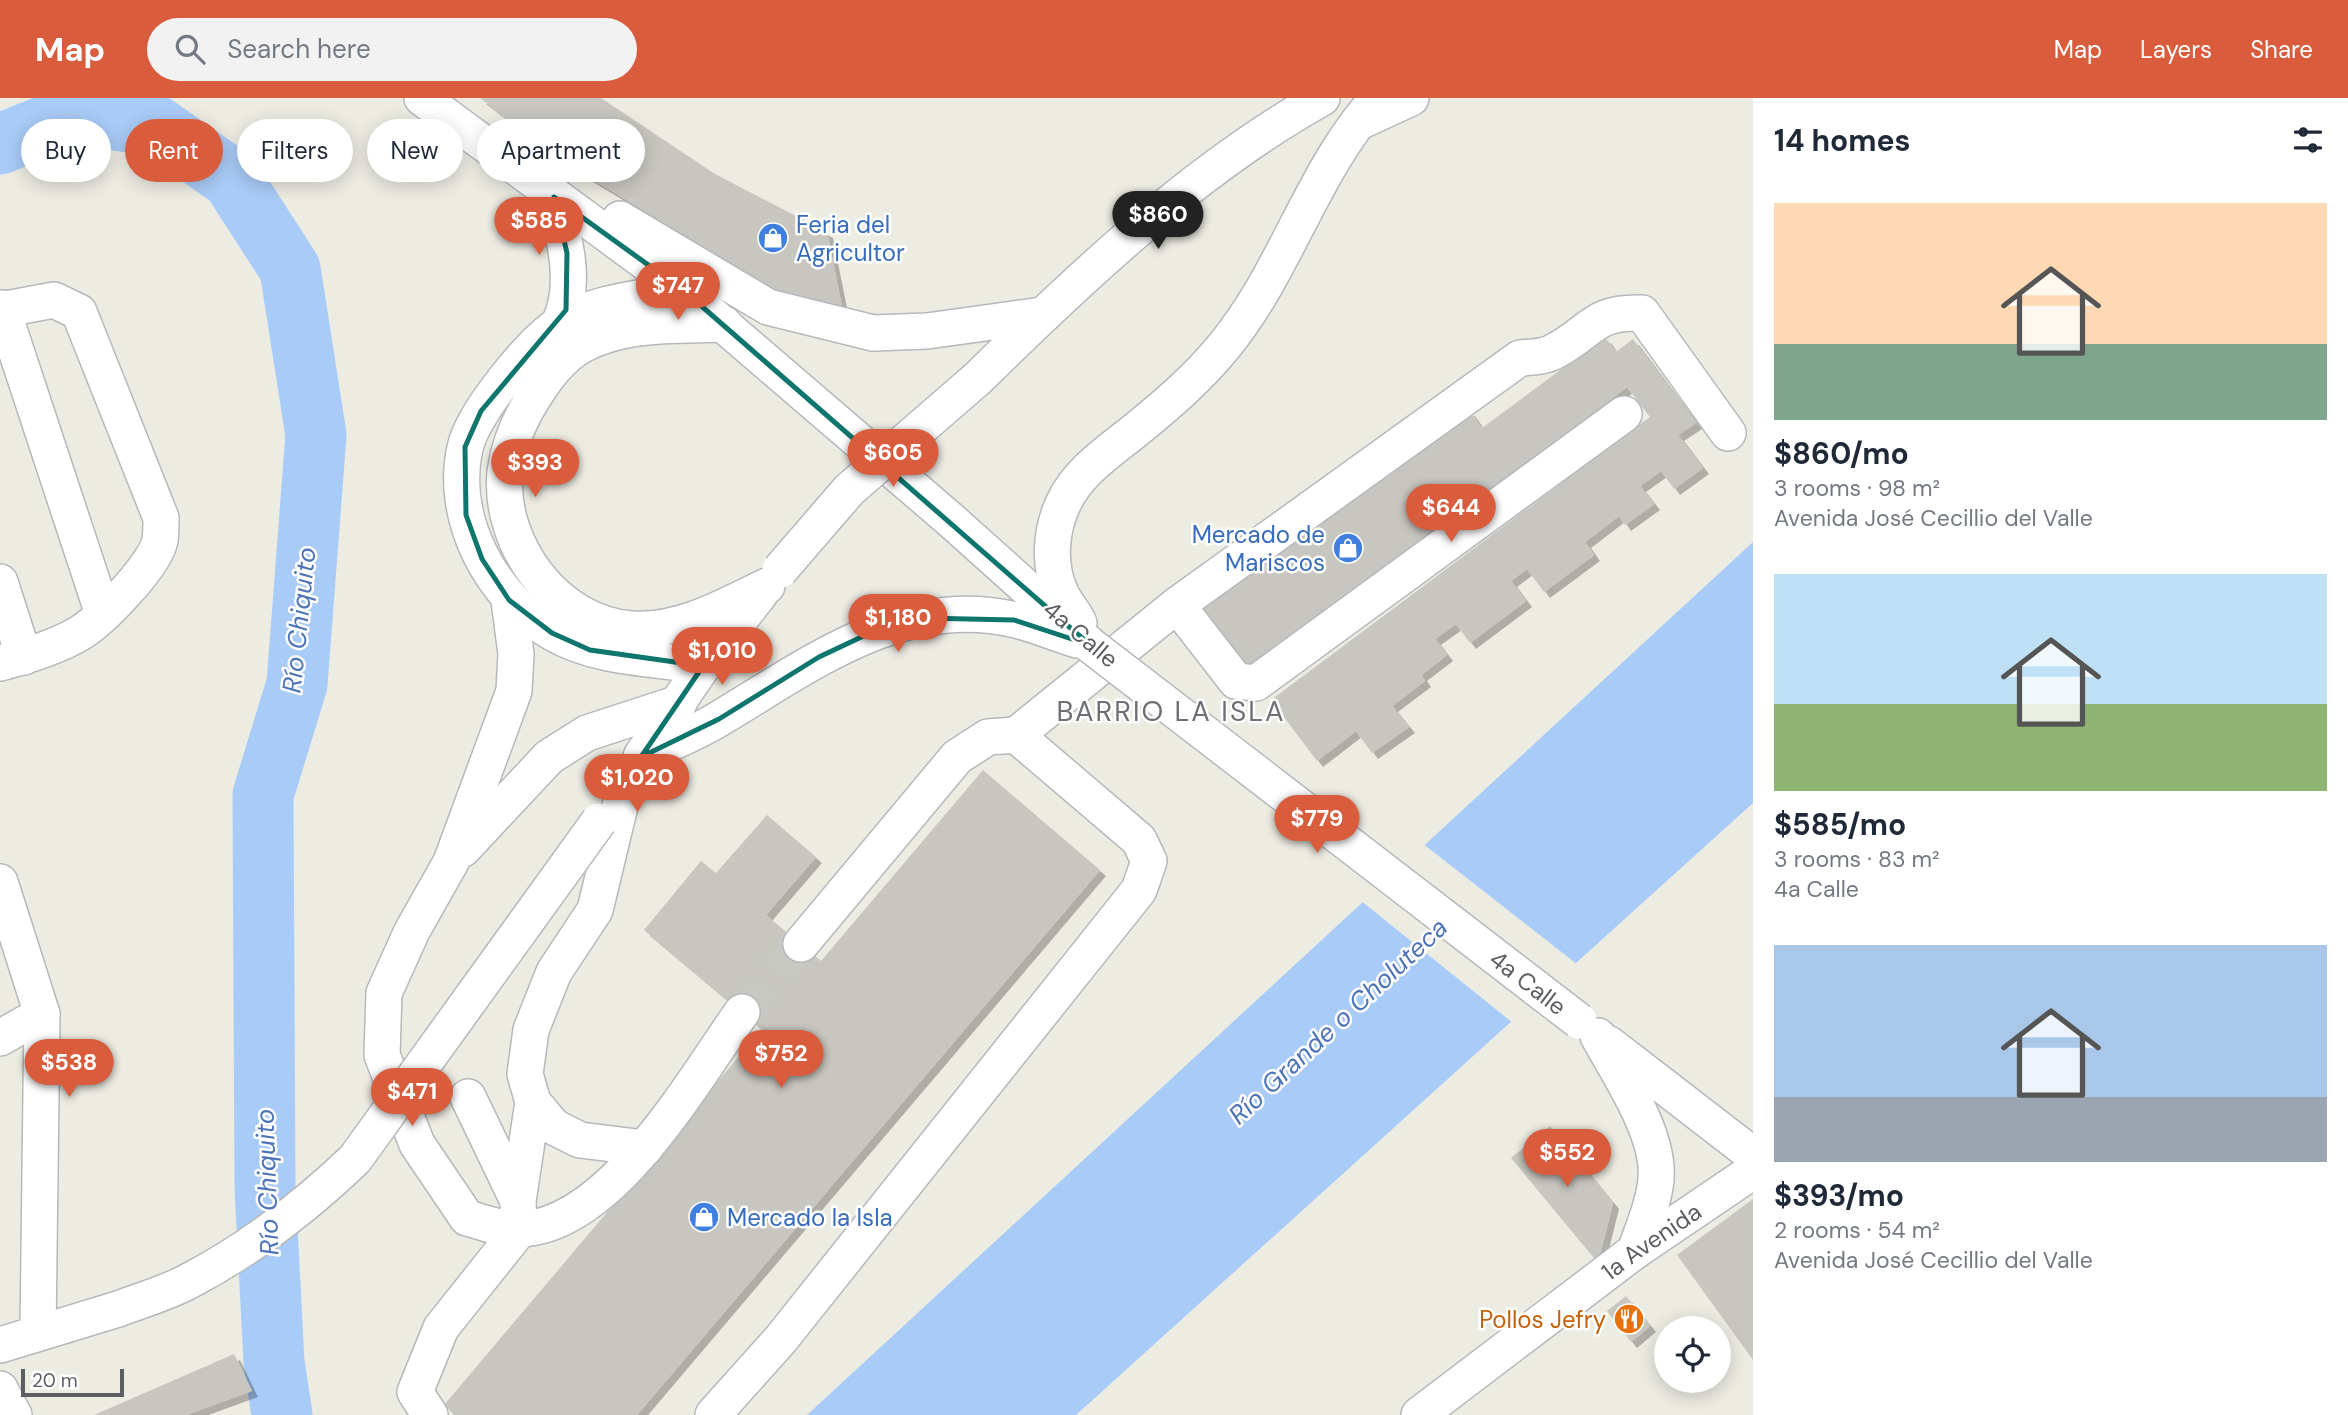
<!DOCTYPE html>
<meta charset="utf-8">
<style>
body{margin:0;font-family:"DM Sans",sans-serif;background:#f2f2f3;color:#1f2937;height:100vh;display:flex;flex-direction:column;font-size:26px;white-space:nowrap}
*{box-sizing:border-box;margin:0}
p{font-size:23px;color:#747a83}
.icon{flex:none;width:38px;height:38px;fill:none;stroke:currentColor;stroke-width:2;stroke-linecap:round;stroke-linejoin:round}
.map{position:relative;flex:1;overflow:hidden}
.drawer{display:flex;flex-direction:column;background:#fff;width:595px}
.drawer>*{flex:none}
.banner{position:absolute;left:21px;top:21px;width:665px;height:63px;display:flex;gap:14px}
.tools{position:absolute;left:1654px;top:1218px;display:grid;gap:14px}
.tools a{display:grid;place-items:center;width:77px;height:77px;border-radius:50%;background:#fff;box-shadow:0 4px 18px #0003;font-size:35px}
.scale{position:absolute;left:21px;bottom:18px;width:103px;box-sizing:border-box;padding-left:7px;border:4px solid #5b5e62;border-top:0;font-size:19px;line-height:24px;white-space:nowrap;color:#5b5e62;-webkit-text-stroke:5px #fff;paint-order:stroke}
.price{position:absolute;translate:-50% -60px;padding:0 16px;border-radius:24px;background:#d95c3c;color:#fff;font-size:23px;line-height:46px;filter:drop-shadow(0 2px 4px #0008)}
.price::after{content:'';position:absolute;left:50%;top:42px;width:21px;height:16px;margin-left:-10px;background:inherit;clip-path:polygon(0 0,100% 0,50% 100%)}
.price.active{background:#222;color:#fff}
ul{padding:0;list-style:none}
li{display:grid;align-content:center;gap:14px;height:371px;padding:0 21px}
li span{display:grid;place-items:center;height:217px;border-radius:0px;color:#555}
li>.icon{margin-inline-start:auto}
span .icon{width:126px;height:126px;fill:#fffc;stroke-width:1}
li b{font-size:30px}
h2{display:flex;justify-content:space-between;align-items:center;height:84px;padding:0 21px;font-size:30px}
.pill{padding:0 24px;border-radius:32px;background:#fff;box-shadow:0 4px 18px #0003;font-size:24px;line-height:63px}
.pill.active{background:#d95c3c;color:#fff}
header{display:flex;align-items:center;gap:42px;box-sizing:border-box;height:98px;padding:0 35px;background:#d95c3c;color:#fff}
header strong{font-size:33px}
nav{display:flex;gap:38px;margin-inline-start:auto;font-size:24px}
.search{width:490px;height:63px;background:#f2f2f3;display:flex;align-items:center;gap:18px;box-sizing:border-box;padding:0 24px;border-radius:38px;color:#747a83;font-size:26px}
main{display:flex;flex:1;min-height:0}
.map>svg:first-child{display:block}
.water{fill:#a9cbf7}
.pier{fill:#edece3}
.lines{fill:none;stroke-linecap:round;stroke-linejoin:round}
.stream{stroke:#a9cbf7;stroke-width:10}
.river{stroke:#a9cbf7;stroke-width:61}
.building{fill:#c8c6c0;filter:url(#shadow)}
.minor-tunnel{stroke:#c8c8c3;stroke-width:35;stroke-dasharray:35 18;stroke-linecap:butt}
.minor-casing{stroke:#b6b8bc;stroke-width:38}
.minor{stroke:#fff;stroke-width:35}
.minor-bridge-casing{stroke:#b6b8bc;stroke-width:38;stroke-linecap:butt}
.minor-bridge{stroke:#fff;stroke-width:35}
.marked{fill:none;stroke:#0f766e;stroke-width:5;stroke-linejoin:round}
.labels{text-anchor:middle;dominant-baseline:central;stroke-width:5;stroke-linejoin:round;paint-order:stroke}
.shop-label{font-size:24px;fill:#366cbe;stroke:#fff;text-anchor:start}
.street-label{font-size:24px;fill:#5b5e62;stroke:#fff}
.food-label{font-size:24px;fill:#c56008;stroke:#fff;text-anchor:end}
.water-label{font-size:26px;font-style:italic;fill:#4e74b8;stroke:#fff}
.quarter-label{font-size:28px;letter-spacing:2px;fill:#6c6f74;stroke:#fff}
</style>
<header>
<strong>Map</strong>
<div class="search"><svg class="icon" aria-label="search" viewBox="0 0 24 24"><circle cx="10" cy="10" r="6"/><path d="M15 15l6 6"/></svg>Search here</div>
<nav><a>Map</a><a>Layers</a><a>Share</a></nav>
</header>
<main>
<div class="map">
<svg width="1753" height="1317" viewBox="0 0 1753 1317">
<defs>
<filter id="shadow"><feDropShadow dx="6" dy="6" stdDeviation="0" flood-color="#0004"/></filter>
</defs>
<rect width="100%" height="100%" fill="#edece3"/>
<polygon class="water" points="1753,444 1753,705 1076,1317 807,1317"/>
<polygon class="pier" points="1422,745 1578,867 1513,925 1360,802"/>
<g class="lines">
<polyline class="stream" points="0,29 10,43"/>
<polyline class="river" points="0,46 75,16 156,28 232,81 290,171 316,337 297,586 263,697 265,1090 274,1264 282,1317"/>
</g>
<g class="building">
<polygon points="480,0 601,0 715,76 827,134 843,214 795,203 562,63"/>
<polygon points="1605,239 1616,254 1633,241 1696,325 1678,337 1703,370 1674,391 1661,373 1640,388 1654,406 1625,427 1619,418 1585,444 1594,457 1544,494 1527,471 1511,483 1526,503 1470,545 1456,526 1435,541 1447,557 1421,577 1425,583 1392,608 1409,629 1372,655 1356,633 1317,663 1271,602 1650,319 1627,289 1247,573 1201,512 1469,312 1482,330"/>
<polygon points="983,672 1100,772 637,1317 455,1317 444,1307 762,931 644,832 701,763 716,775 767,717 816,759 766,817 821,863"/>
<polygon points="1550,1028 1613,1105 1598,1165 1511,1060"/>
<polygon points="1753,1101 1753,1262 1677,1157"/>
<polygon points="1626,1198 1650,1228 1631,1244 1607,1213"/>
<polygon points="234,1256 252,1293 186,1317 94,1317"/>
</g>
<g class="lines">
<polyline class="minor-tunnel" points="742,914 801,846"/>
<g class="minor-casing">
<g id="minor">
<polyline points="422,0 683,192 953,424 1090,547"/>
<polyline points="1359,24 1411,0"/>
<path d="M 554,99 C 564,139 578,186 559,226"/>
<polyline points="620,121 768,209 873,235 927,233 1043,217"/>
<path d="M 683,192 C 644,200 595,203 561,225 C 531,244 472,316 465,350 C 449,421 492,500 553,535 C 598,561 653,560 703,568"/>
<polyline points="2,210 103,516"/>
<path d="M 0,212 L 54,202 L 79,214 L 161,420 C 161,427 161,435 160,442 C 156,466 102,522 80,535 C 57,549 27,558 0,565"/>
<path d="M 724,226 C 676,228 628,224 584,246 C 565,256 550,274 539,291 C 522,316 509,343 505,374 C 498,447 557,526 632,531 C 681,534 725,508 767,488"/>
<path d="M 977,281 C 1083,178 1193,72 1322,0"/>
<polyline points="0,484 24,559"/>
<path d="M 509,502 L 516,556 L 514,593 L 451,764 L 412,833 L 384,895 L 382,957 L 417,1046 L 467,1120 C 483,1124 503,1132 520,1131 C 611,1129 694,981 742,914"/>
<polyline points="1177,507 1236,583 1256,585 1624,316"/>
<path d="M 1079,525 C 1074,514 1064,504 1060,493 C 1048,466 1051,432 1063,406 C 1078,373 1110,353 1137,331 C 1169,305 1199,279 1225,247 C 1287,171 1312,72 1378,0"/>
<path d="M 1016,637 L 1177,507 L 1520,260 C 1530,259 1544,259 1553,254 C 1591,235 1592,213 1642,215 L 1728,335"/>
<polyline points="642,657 703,568 760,496"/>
<path d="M 641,659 C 667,646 697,635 722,619 C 812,565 904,495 1016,522 C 1036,527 1057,536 1077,542"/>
<polyline points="627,679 595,812 554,874 531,932 525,976 533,1004 554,1029 580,1042 645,1050"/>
<polyline points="463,751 549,659 587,635 679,605"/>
<polyline points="0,784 42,916 38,1234"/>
<path d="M 1598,938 C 1619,977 1660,1036 1656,1081 C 1654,1105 1643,1130 1635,1153"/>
<polyline points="0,940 42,916"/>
<polyline points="1609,946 1753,1057"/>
<polyline points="468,999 518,1103"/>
<polyline points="0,1247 118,1211"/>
<polyline points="0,1291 14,1317"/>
<polyline points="430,1317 415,1294 441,1230 519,1132 518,1103 533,1004"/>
<polyline points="713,1317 781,1241 1139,792 1149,763 1139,742 1016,637 988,639 957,659 801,846"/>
<path id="s1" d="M 1419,1317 L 1635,1153 L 1753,1073"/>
</g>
</g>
<use href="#minor" class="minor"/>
<g class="minor-bridge-casing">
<g id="minor-bridge">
<polyline points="780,472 849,392 977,281"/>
<path id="s2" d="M 1090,547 L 1579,923"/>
<path d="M 118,1211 C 142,1202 167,1195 189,1183 C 250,1151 305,1109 355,1061 L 599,723"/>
</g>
</g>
<use href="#minor-bridge" class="minor-bridge"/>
</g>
<path class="marked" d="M 554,99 L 683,192 L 1090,547 L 1014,522 L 922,520 L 872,534 L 819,559 L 719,621 L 641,659 L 703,568 L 590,552 L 552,535 L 509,502 L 482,461 L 466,417 L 465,349 L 481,313 L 566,212 L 567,155 Z"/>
<defs>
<g id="shop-disc" transform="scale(1.575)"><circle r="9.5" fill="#3f7fe0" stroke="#fff"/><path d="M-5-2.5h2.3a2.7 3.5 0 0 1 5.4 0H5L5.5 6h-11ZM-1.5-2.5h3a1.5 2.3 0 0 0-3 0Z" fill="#fff"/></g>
<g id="restaurant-disc" transform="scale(1.575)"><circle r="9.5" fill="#e8710a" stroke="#fff"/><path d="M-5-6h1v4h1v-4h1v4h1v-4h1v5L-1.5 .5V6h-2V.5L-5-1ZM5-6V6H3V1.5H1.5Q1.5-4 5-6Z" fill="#fff"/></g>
</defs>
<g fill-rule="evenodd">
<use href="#shop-disc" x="773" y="140"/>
<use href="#shop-disc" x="1348" y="450"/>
<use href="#shop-disc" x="704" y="1119"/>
<use href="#restaurant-disc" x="1629" y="1221"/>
</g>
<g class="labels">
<g class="shop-label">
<text x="796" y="126">Feria del<tspan x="796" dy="28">Agricultor</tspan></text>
<text x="1325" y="436" text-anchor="end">Mercado de<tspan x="1325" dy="28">Mariscos</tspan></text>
<text x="727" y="1119">Mercado la Isla</text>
</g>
<g class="street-label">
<text transform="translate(1081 536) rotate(40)">4a Calle</text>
<text stroke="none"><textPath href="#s2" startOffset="553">4a Calle</textPath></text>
<text stroke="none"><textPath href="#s1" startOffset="290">1a Avenida</textPath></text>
</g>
<g class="food-label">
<text x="1606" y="1221">Pollos Jefry</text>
</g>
<g class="water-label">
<text transform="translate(299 522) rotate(-84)">Río Chiquito</text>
<text transform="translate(1338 923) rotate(-43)">Río Grande o Choluteca</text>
<text transform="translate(267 1084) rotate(-92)">Río Chiquito</text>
</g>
<g class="quarter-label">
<text x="1171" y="613">BARRIO LA ISLA</text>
</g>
</g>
</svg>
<div class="tools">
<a><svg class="icon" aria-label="locate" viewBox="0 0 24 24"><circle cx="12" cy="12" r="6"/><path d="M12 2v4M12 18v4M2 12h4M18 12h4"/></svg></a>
</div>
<div class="scale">20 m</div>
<b class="price active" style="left:1158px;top:153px">$860</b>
<b class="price" style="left:539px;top:159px">$585</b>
<b class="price" style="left:678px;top:224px">$747</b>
<b class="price" style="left:893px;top:391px">$605</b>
<b class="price" style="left:535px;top:401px">$393</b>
<b class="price" style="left:1451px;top:446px">$644</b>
<b class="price" style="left:898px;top:556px">$1,180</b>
<b class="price" style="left:722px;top:589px">$1,010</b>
<b class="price" style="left:637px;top:716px">$1,020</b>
<b class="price" style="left:1317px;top:757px">$779</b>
<b class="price" style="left:781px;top:992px">$752</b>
<b class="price" style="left:69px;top:1001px">$538</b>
<b class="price" style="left:412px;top:1030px">$471</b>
<b class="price" style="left:1567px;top:1091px">$552</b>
<div class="banner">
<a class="pill">Buy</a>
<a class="pill active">Rent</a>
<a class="pill">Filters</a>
<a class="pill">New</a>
<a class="pill">Apartment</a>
</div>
</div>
<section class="drawer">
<h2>14 homes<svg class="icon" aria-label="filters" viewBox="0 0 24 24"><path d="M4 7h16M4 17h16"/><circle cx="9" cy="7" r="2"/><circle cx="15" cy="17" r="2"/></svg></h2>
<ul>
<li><span style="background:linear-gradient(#ffd9b3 65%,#7fa58c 0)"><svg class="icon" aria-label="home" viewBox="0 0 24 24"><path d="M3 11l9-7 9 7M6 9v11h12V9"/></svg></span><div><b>$860/mo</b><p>3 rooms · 98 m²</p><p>Avenida José Cecillio del Valle</p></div></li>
<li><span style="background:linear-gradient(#bfe0f5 60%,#8fb573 0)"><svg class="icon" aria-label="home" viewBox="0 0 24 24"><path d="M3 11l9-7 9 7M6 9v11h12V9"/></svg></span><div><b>$585/mo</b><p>3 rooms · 83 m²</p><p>4a Calle</p></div></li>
<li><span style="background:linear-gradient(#a9c7e8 70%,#9aa5b1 0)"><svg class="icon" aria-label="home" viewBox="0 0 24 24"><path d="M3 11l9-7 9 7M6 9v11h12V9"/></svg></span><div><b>$393/mo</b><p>2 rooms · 54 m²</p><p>Avenida José Cecillio del Valle</p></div></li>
</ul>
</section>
</main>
